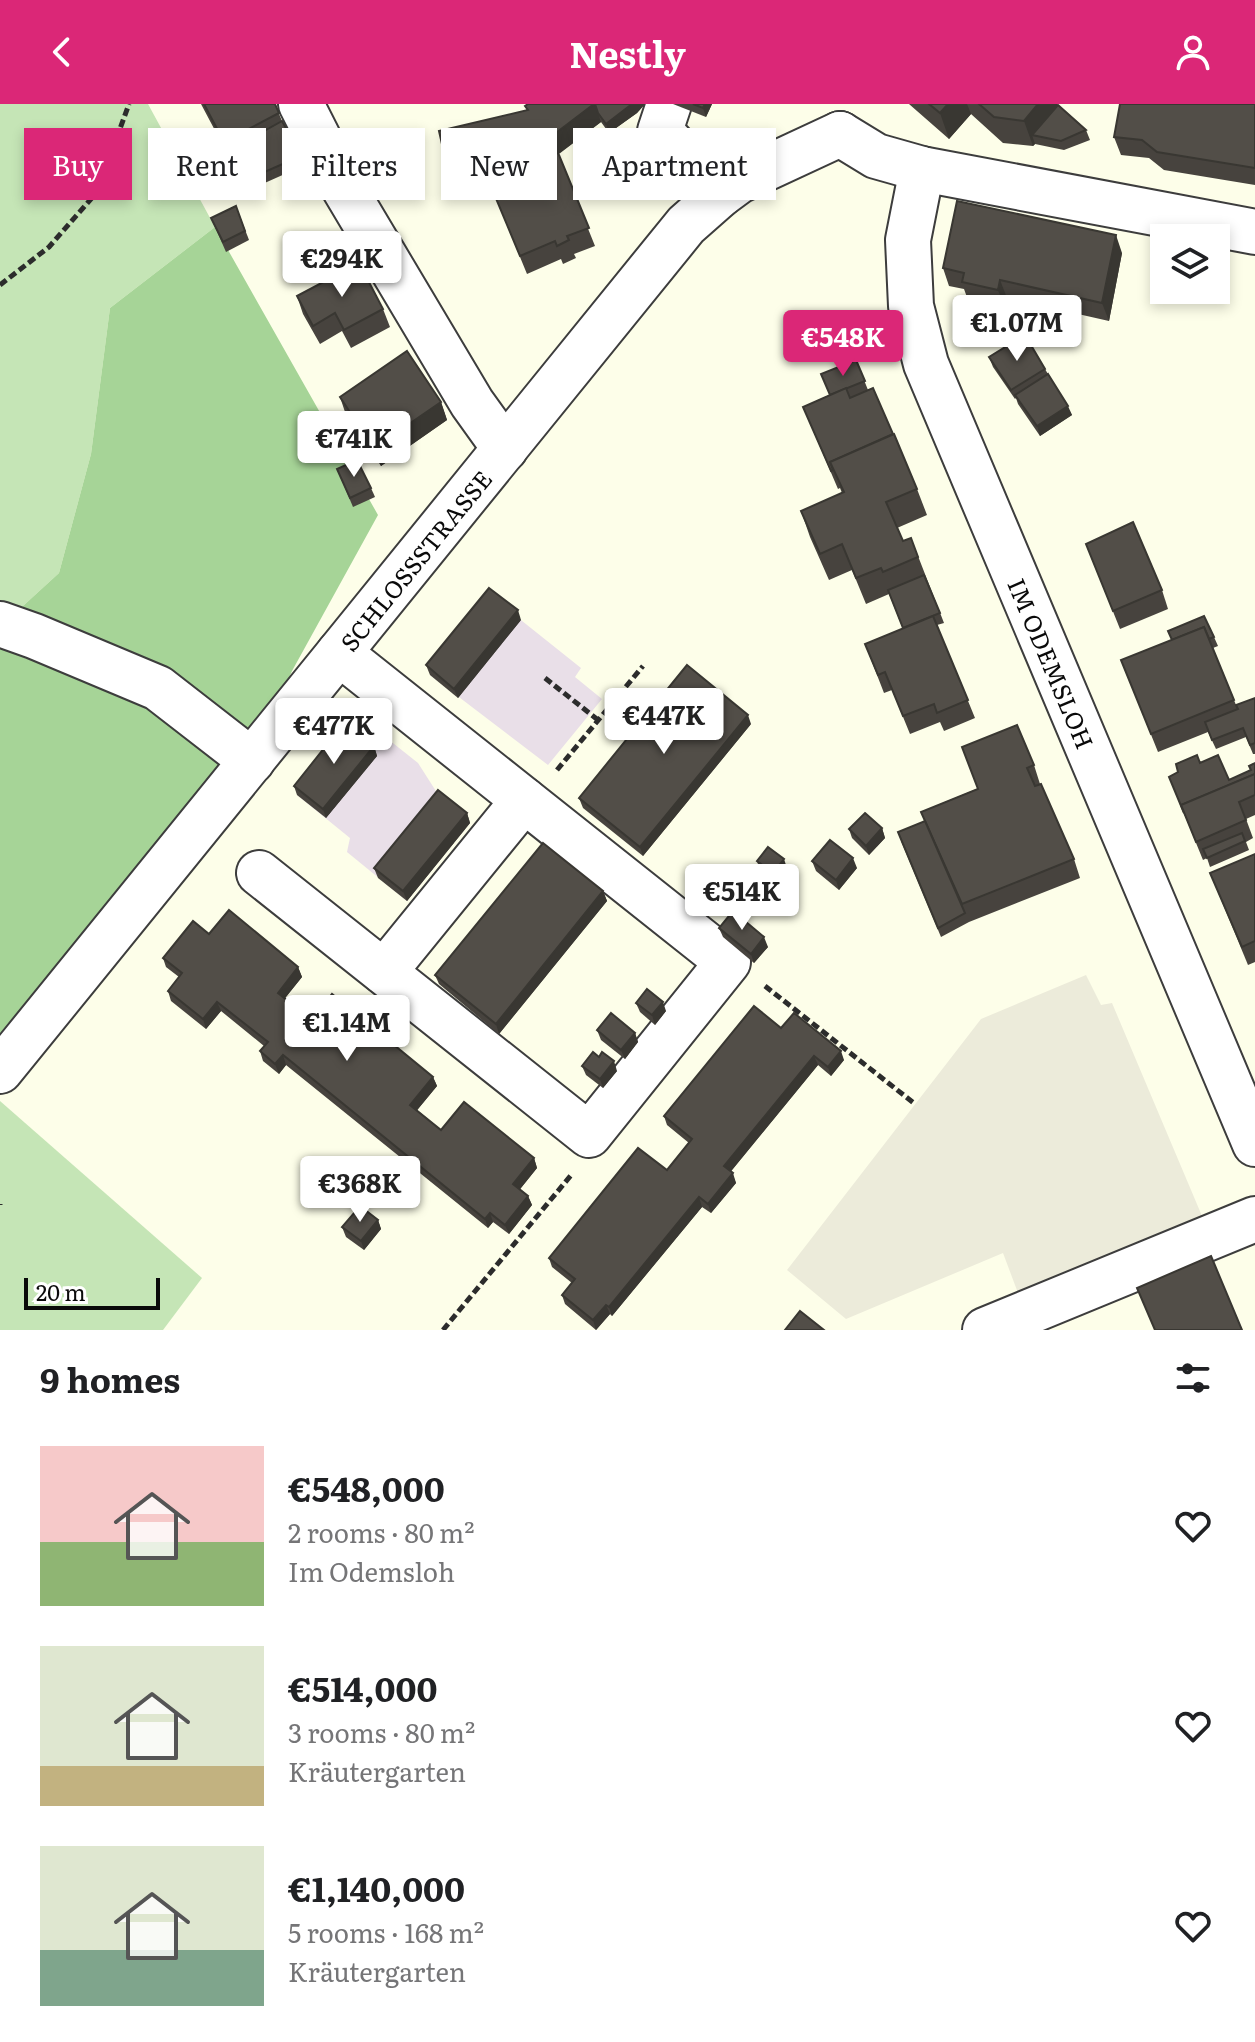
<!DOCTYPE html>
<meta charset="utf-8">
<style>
body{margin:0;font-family:Literata,serif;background:#f2f2f2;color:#202124;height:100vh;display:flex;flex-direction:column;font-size:30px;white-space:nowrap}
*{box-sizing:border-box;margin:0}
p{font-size:26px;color:#757577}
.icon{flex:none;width:44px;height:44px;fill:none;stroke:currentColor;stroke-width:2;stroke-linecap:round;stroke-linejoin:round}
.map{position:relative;height:1226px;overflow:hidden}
.details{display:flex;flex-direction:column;background:#fff;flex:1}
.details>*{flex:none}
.top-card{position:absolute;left:24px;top:24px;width:800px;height:72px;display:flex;gap:16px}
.controls{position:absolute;left:1150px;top:120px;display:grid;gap:16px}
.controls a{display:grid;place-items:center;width:80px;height:80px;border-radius:0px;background:#fff;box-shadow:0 4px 12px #0003;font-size:40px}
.scale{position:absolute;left:24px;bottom:20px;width:136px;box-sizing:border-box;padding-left:8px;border:4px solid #0a0a0a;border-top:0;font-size:22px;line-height:28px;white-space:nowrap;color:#0a0a0a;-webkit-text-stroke:6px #fff;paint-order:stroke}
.price{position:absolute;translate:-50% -68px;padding:0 18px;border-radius:8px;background:#fff;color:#222;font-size:26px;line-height:52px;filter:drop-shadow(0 2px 4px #0008)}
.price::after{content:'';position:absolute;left:50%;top:48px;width:24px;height:18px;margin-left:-12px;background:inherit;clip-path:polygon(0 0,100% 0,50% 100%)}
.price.on{background:#db2777;color:#fff}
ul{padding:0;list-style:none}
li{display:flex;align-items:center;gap:24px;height:200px;padding:0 40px}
li span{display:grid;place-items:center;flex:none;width:224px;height:160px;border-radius:0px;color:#555}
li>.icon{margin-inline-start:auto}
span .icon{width:96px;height:96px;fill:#fffc;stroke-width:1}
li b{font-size:34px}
h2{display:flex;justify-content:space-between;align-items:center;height:96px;padding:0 40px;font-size:34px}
.tag{padding:0 28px;border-radius:0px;background:#fff;box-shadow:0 4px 12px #0003;font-size:28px;line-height:72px}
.tag.on{background:#db2777;color:#fff}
header{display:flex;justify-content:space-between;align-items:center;height:104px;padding:0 40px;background:#db2777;color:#fff;font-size:36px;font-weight:700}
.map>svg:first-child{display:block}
.industrial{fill:#e9dfe8}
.green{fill:#c5e5b6}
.forest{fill:#a6d497}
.plaza{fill:#ecebda}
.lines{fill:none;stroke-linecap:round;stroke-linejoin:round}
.minor-casing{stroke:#3d3d3d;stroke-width:48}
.path{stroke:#2c2c2c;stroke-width:5;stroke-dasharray:8 4;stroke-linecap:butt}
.minor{stroke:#fff;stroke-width:44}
.wall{fill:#47433e}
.shaded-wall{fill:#393732}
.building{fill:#524e48;stroke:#393732;stroke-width:2}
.labels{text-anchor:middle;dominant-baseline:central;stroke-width:8;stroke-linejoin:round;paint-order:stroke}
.street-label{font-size:24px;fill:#0a0a0a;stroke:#fff}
</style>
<header><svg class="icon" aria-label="back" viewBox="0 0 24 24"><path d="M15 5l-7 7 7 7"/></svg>Nestly<svg class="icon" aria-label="person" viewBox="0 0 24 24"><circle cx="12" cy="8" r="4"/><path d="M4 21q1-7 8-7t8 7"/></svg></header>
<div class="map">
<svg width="1255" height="1226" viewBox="0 0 1255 1226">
<rect width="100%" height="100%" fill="#fdfee9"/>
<g class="industrial">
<polygon points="492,493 581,564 575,573 602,595 548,661 430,571"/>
<polygon points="360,613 418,659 441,695 470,719 407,797 347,748 350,734 297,691"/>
</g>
<g class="green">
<polygon points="0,0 148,0 215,123 110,204 91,350 59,469 0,523"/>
<polygon points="0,997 202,1174 163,1226 0,1226"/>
</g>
<polygon class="forest" points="215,123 378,411 292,567 252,657 0,967 0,523 59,469 91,350 110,204"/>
<polygon class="plaza" points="1086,871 1101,901 1112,899 1202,1112 1018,1189 1003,1149 846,1215 787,1166 981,915"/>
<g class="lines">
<g class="minor-casing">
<g id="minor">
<polyline points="301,0 341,79 472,299 505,345"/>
<polyline points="669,0 660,27 720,91"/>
<polyline points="840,30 876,52 922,65 1255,128"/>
<polyline points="922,65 908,136 911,202 926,260 1255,1040"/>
<polyline points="0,520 34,532 158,584 252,657"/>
<polyline points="259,769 589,1031 728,858 339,549"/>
<polyline points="384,868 524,696"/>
<polyline points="0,967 686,121 720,91 739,77 840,30"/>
<polyline points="985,1226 1255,1115"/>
</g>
</g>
<g class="path">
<polyline points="0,181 49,143 97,88 129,0"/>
<polyline points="545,574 598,616"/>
<polyline points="557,666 643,562"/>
<polyline points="765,882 915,1000"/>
<polyline points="0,1100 0,1101"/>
<polyline points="443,1226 572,1070"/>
</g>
<use href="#minor" class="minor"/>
</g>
<g class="wall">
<polygon points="201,0 275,0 282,17 301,52 305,61 247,87"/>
<polygon points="528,0 645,0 637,9 609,29 601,18 558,50 595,142 574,150 576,154 563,160 561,155 527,170 490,80 532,63 532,61 454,80 447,62 527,7 525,2"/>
<polygon points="673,0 712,0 706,13"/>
<polygon points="909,0 1057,0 1086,26 1090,36 1064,46 1035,40 1033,42 1003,39 971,10 949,35"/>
<polygon points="1255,0 1255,81 1164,66 1149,54 1121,51 1114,33"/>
<polygon points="236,102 249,136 226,148 211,114"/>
<polygon points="1122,149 1109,217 1007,194 1005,204 968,196 964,185 949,182 943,164"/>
<polygon points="297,192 383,205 390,223 351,244 342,227 320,240 303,210"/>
<polygon points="989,253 1045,265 1072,311 1040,332 1018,300 1016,294 1015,295 993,263"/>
<polygon points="856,256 868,286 917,385 927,411 897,424 903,437 911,434 944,519 937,521 975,614 944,627 940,618 910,630 892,586 884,589 865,540 903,525 889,490 866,500 852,466 829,476 810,433 801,407 842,389 840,384 838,385 803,303 829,291"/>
<polygon points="340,293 441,298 447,316 381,362 375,353 369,357 362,347 356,329 357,327 346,311"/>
<polygon points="337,365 371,384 375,393 353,403"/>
<polygon points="1086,440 1162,486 1168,505 1120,525"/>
<polygon points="521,516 458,594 430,571 426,561"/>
<polygon points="1214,533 1218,542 1213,544 1236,601 1255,594 1255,650 1253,650 1246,633 1216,645 1208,628 1158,648 1121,556"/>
<polygon points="751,620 643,752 583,704 579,694"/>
<polygon points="374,642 377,652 326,714 297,691 294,682"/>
<polygon points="1200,659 1229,676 1250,666 1255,659 1255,711 1246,715 1253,734 1246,738 1249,746 1210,763 1207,754 1203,756 1169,673"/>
<polygon points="1034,661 1040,680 1034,682 1074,755 1080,774 969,818 941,833 901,737 925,717 921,708"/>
<polygon points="467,709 470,719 407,797 378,774 374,764"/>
<polygon points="882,724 885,734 869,751 852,734 849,725"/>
<polygon points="1255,750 1255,858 1248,861 1210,769"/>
<polygon points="757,757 787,764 776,779 760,767"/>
<polygon points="812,757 857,764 839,786 816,767"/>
<polygon points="603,787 607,797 499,930 439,880 435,871"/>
<polygon points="719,824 768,843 754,859 723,833"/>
<polygon points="209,830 298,863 302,873 285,894 312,916 433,973 437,982 417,1006 441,1026 534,1054 537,1064 520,1085 528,1092 532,1101 509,1130 493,1118 488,1124 286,961 279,970 263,957 260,947 264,942 221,907 206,925 171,897 168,887 179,873 166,863 163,854"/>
<polygon points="636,899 666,907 655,921 640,908"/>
<polygon points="781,924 844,956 831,972 818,961 731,1067 736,1079 711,1109 702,1103 612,1212 610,1210 596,1226 565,1200 562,1191 572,1179 552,1163 549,1154 667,1066 689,1039 667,1021 664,1012"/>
<polygon points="597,926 635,929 638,938 625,955 601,936"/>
<polygon points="582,962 617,967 603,984 586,971"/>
<polygon points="378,1116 381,1125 364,1146 346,1133 342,1123"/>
</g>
<g class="shaded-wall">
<polygon points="595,0 601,18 555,53 548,35"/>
<polygon points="632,0 645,0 637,9 609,29 606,20"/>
<polygon points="705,0 712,0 706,13 703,4"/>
<polygon points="948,0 967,0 971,10 949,35 940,9"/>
<polygon points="1038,0 1057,0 1061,10 1032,31 1035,40 1033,42 1024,17"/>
<polygon points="1116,131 1122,149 1109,217 1102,199"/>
<polygon points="1000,176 1007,194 1005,204 998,186"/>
<polygon points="441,298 447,316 381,362 374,344"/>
<polygon points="1068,302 1072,311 1040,332 1037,322"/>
<polygon points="368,335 375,353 369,357 363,338"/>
<polygon points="518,506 521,516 458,594 454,585"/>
<polygon points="748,611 751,620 643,752 640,743"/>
<polygon points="374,642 377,652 326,714 323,705"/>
<polygon points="467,709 470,719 407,797 403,787"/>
<polygon points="882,724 885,734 869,751 866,742"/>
<polygon points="853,754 857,764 839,786 836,776"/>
<polygon points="784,755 787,764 776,779 773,769"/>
<polygon points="603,787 607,797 499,930 496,920"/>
<polygon points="764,833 768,843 754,859 751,850"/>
<polygon points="298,863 302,873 282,898 278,889"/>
<polygon points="217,898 221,907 206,925 203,915"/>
<polygon points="663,898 666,907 655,921 652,911"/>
<polygon points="635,929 638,938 625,955 621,946"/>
<polygon points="841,947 844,956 831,972 828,963"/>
<polygon points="283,951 286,961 279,970 275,960"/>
<polygon points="814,952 818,961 728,1071 724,1062"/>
<polygon points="614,957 617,967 603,984 600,975"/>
<polygon points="433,973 437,982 414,1010 410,1001"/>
<polygon points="534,1054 537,1064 517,1089 513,1080"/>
<polygon points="733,1069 736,1079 711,1109 708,1100"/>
<polygon points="528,1092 532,1101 509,1130 505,1121"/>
<polygon points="699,1093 702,1103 612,1212 609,1203"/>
<polygon points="490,1109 493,1118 488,1124 485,1115"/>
<polygon points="378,1116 381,1125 364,1146 361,1137"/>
<polygon points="606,1201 610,1210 596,1226 593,1216"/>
</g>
<g class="building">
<polygon points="204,0 275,0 279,9 224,38"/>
<polygon points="528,0 594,0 548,35 559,51 589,124 567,132 569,136 557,142 555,137 520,152 490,80 533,63 525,43 447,62 439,27 528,6 525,2"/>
<polygon points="595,0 632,0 606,20 598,9"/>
<polygon points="693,0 705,0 703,4"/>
<polygon points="929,0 948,0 940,9"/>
<polygon points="979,0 1038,0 1024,17 994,13"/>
<polygon points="1120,0 1255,0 1255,64 1157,48 1142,36 1114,33"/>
<polygon points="1058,1 1086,26 1061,37 1032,31"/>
<polygon points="282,17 301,52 244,77 228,47"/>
<polygon points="957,97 1116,131 1102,199 1000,176 998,186 962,178 964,169 943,164"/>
<polygon points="236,102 245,127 223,138 211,114"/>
<polygon points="359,159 383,205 344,226 335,209 313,222 297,192"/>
<polygon points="1025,231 1045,265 1011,286 989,253"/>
<polygon points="407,247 441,298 374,344 368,335 363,338 356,329 361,325 340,293"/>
<polygon points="856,256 865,277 830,291 821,270"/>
<polygon points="1048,270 1068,302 1037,322 1015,291"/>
<polygon points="846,284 850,294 873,284 893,330 830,358 833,366 831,367 803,303"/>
<polygon points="894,330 917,385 886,398 903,437 911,434 918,453 883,468 881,464 856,474 842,440 820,450 801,407 844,388 830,358"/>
<polygon points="357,356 371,384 350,394 337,365"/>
<polygon points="1133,418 1162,486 1113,507 1086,440"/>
<polygon points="924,471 940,509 903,524 888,486"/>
<polygon points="489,484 518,506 454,585 426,561"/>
<polygon points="933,512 968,596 937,609 934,600 903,612 885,568 878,571 865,540"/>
<polygon points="1204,512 1214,533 1209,535 1204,523 1172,536 1168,527"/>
<polygon points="1204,523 1234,596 1151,630 1121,556"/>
<polygon points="687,561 748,611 640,743 579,694"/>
<polygon points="1255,594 1255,639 1250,641 1243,624 1212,636 1205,618 1238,605 1236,601"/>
<polygon points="345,618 374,642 323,705 294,682"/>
<polygon points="1017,621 1034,661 1027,664 1035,682 1041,680 1074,755 962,800 921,708 978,685 962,643"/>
<polygon points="1197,651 1200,659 1218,651 1229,676 1251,666 1249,662 1255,659 1255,670 1181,701 1184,709 1169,673 1178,668 1176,660"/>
<polygon points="1255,670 1255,691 1239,698 1246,716 1196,738 1181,701"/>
<polygon points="438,686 467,709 403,787 374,764"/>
<polygon points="865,709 882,724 866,742 849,725"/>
<polygon points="925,717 965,809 938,824 898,728"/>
<polygon points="1242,729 1245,737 1207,754 1203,745"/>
<polygon points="830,736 853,754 836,776 812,757"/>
<polygon points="543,739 603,787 496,920 435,871"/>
<polygon points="768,743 784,755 773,769 757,757"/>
<polygon points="1255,750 1255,837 1242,843 1210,769"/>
<polygon points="229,806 298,863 278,889 312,916 332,890 433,973 410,1001 441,1026 464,998 534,1054 513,1080 528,1092 505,1121 490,1109 485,1115 283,951 275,960 260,947 268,938 217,898 203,915 168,887 182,869 163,854 193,817 209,830"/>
<polygon points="733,807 764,833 751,850 719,824"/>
<polygon points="647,885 663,898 652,911 636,899"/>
<polygon points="754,902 781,924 794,909 841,947 828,963 814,952 724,1062 733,1069 708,1100 699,1093 609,1203 606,1201 593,1216 562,1191 575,1175 549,1154 638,1044 667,1066 692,1035 664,1012"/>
<polygon points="611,909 635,929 621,946 597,926"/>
<polygon points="593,948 599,953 602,948 614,957 600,975 582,962"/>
<polygon points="360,1102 378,1116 361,1137 342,1123"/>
<polygon points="1211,1152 1242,1226 1155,1226 1137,1184"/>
<polygon points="800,1207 824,1226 785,1226"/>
</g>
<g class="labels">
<g class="street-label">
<text transform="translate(415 456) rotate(-51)">SCHLOSSSTRASSE</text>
<text transform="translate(1052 559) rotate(67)">IM ODEMSLOH</text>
</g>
</g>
</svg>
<div class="controls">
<a><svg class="icon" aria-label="layers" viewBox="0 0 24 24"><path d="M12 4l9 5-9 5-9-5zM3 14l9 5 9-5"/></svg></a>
</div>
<div class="scale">20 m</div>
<b class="price" style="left:342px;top:195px">€294K</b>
<b class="price" style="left:1017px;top:259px">€1.07M</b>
<b class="price on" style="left:843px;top:274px">€548K</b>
<b class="price" style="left:354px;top:375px">€741K</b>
<b class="price" style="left:664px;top:652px">€447K</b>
<b class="price" style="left:334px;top:662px">€477K</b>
<b class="price" style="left:742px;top:828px">€514K</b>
<b class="price" style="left:347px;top:959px">€1.14M</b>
<b class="price" style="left:360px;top:1120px">€368K</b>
<div class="top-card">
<a class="tag on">Buy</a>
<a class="tag">Rent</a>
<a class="tag">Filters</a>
<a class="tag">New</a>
<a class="tag">Apartment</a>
</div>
</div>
<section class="details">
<h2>9 homes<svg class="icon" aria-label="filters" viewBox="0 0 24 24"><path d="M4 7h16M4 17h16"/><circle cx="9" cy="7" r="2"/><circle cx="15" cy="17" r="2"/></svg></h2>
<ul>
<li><span style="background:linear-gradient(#f6c9c9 60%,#8fb573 0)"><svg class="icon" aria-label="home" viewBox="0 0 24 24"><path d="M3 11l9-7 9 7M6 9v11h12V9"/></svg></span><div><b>€548,000</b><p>2 rooms · 80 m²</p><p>Im Odemsloh</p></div><svg class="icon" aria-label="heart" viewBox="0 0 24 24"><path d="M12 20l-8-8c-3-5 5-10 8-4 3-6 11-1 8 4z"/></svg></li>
<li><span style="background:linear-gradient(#dfe7d0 75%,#c2b280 0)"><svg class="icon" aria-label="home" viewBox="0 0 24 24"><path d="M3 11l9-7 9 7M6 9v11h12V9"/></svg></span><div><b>€514,000</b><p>3 rooms · 80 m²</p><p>Kräutergarten</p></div><svg class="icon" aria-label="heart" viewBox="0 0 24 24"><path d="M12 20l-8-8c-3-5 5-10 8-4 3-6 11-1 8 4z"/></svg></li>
<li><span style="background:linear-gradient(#dfe7d0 65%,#7fa58c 0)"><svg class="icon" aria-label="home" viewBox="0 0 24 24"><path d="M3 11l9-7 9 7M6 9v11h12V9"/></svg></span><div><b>€1,140,000</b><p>5 rooms · 168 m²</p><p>Kräutergarten</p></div><svg class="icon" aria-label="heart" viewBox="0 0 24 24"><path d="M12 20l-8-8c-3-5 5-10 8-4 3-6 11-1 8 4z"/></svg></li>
</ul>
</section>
